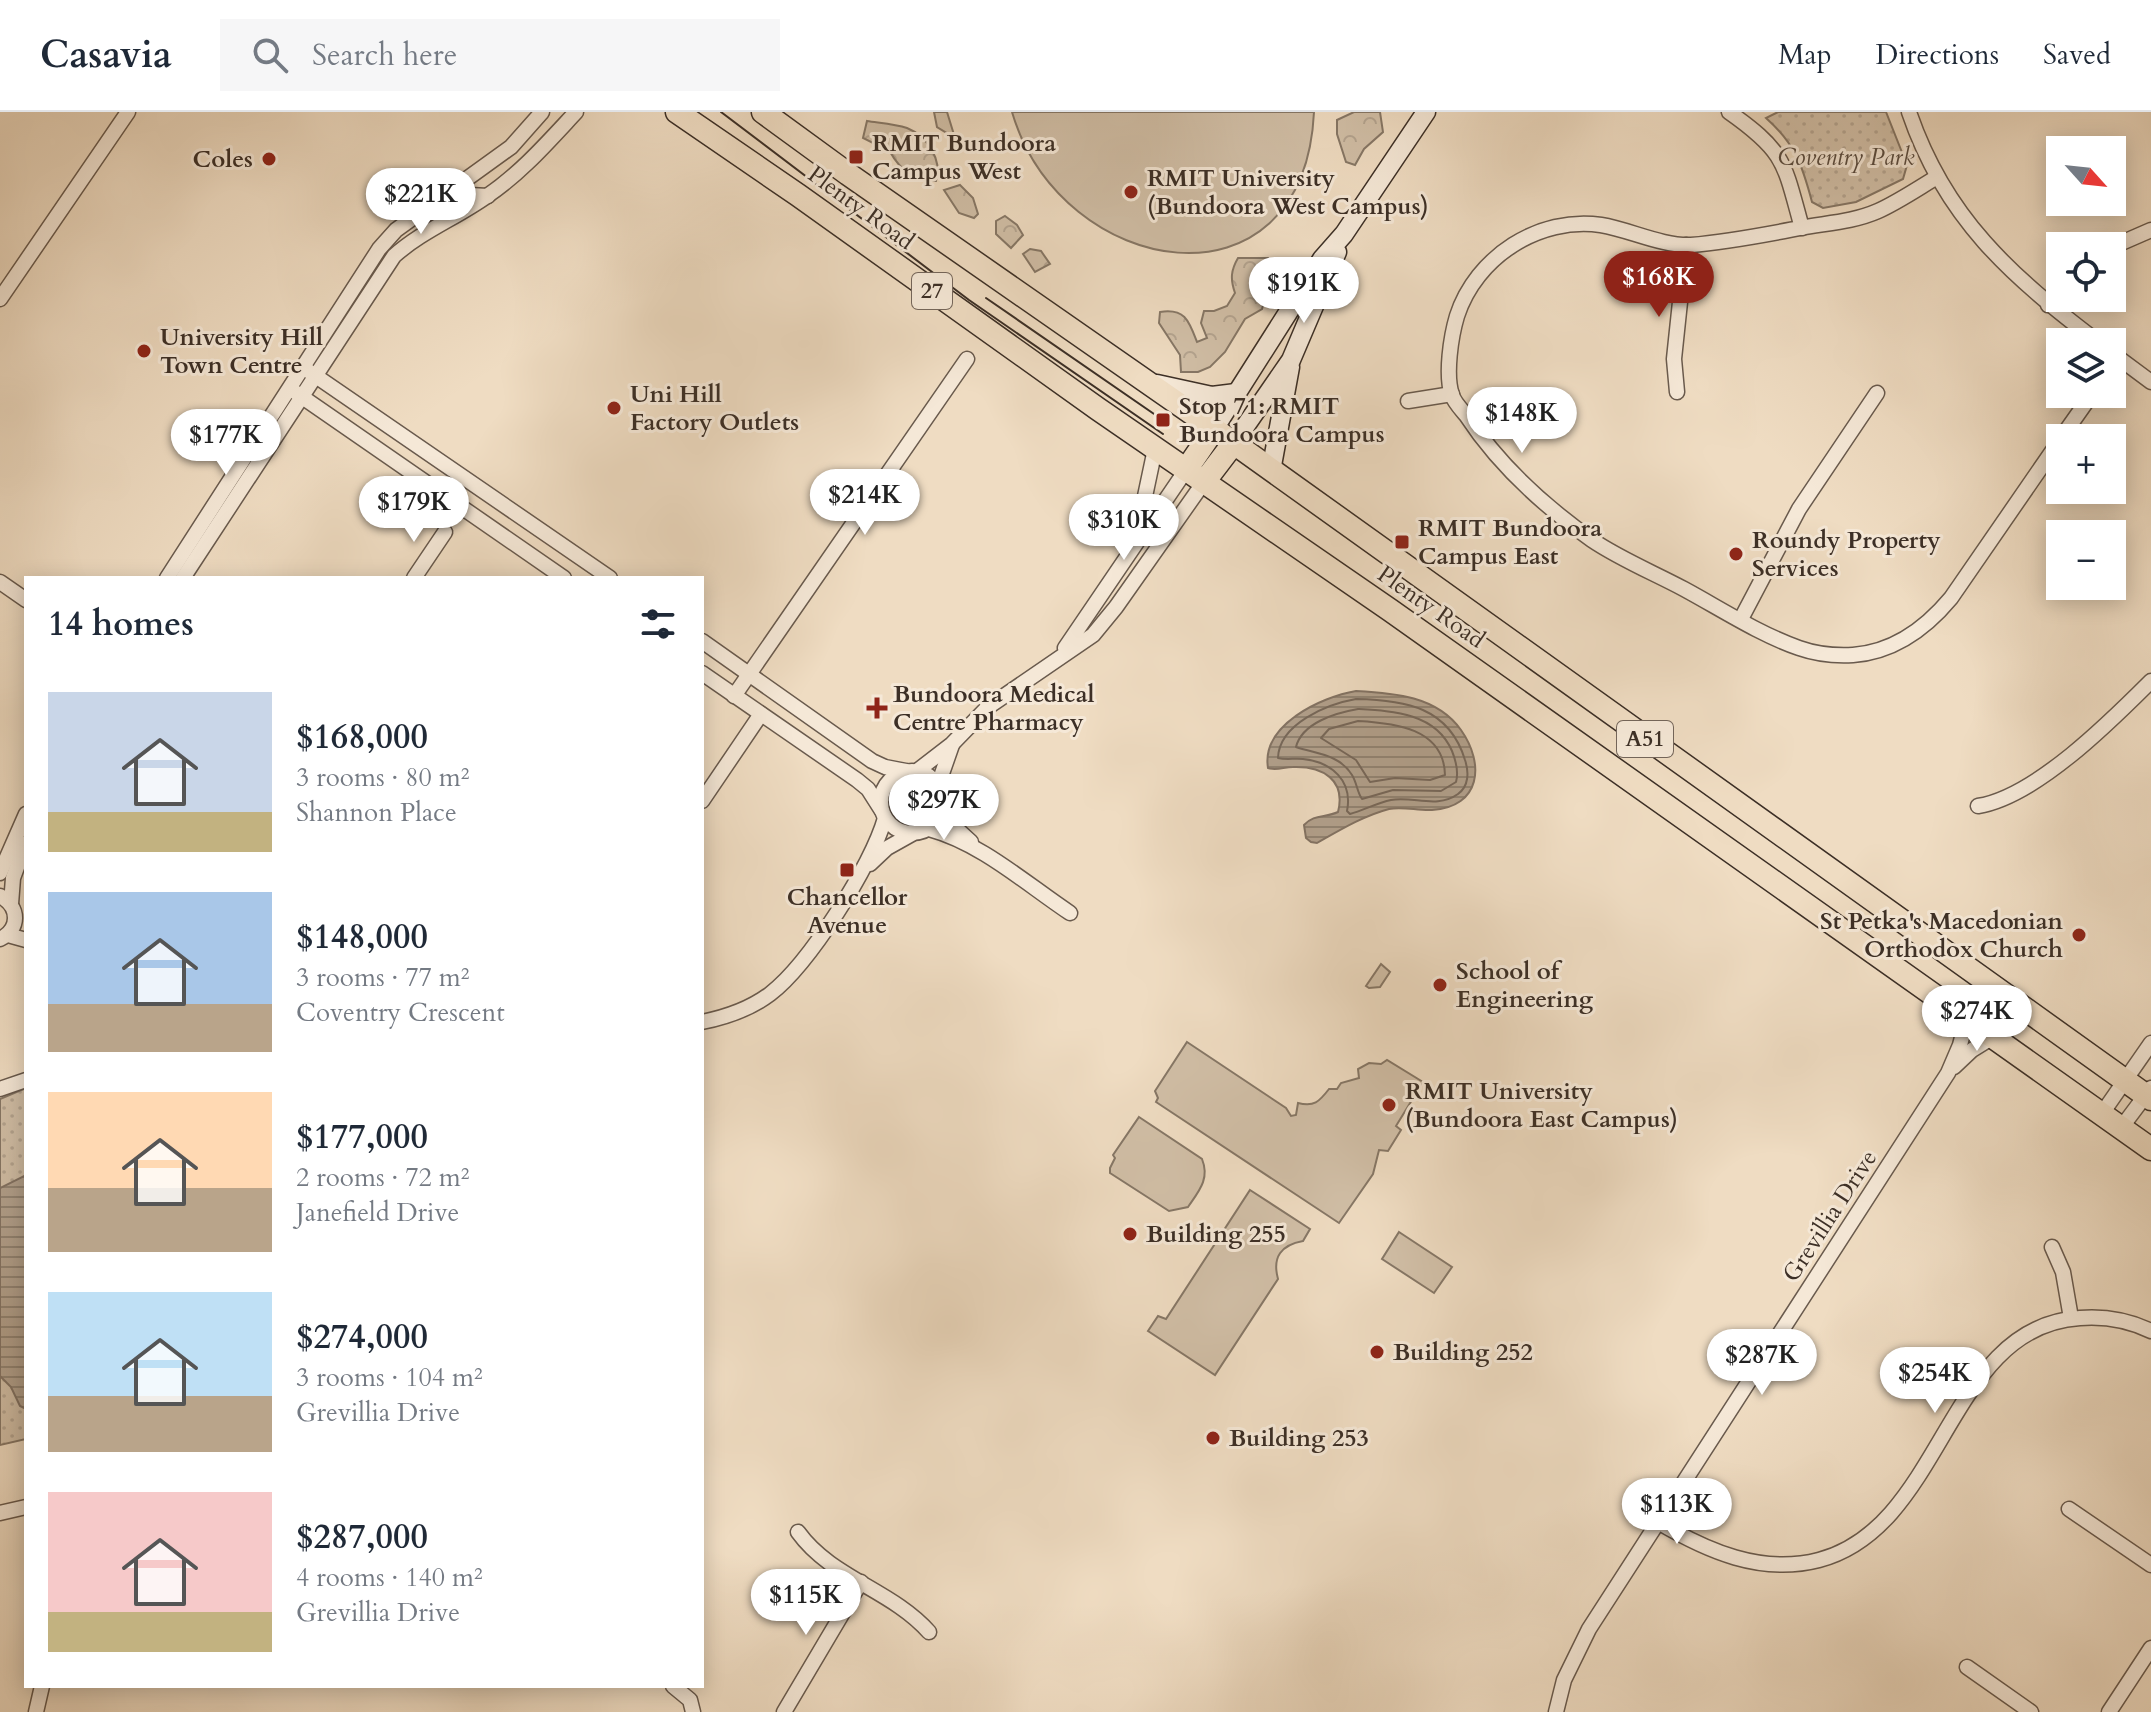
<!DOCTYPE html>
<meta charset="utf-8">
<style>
body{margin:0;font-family:Cardo,serif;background:#f6f6f7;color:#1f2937;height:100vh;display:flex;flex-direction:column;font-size:30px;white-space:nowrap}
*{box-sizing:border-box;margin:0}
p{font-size:26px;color:#747a83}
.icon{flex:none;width:44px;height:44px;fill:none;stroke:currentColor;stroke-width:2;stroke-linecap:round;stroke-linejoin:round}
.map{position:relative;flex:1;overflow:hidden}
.drawer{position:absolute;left:24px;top:464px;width:680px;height:1112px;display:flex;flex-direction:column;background:#fff;border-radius:0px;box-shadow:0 4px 20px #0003}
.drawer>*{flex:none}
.needle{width:52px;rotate:117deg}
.controls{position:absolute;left:2046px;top:24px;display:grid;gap:16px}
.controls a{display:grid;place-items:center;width:80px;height:80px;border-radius:0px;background:#fff;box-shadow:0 4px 20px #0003;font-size:40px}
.price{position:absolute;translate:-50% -68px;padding:0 18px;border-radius:28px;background:#fff;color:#222;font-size:26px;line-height:52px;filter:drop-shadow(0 2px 4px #0008)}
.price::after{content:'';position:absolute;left:50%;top:48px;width:24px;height:18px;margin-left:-12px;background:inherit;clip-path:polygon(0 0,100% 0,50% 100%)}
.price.current{background:#8f2418;color:#fff}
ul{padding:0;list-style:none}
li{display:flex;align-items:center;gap:24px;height:200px;padding:0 24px}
li span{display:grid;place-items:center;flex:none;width:224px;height:160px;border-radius:0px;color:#555}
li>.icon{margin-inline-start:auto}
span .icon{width:96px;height:96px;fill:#fffc;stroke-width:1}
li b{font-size:34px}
h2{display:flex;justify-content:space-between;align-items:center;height:96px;padding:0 24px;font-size:34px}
header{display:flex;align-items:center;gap:48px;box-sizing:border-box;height:112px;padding:0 40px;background:#fff;border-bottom:2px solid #e0e1e3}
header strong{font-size:38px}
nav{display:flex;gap:44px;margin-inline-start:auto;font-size:28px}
.search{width:560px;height:72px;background:#f6f6f7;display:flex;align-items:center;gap:20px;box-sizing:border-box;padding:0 28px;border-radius:0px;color:#747a83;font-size:30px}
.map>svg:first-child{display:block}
.grass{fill:#d1bfa7;stroke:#867766;stroke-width:2}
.forest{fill:url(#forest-crowns);stroke:#867766;stroke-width:2}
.park{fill:url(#park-dots);stroke:#867766;stroke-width:2}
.water{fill:url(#water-rules);stroke:#837364;stroke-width:2}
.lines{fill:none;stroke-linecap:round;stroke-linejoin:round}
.shore{stroke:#77685a;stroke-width:2}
.minor-casing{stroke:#695a4d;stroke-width:17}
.secondary-casing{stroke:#3c2f26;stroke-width:21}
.trunk-casing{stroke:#3c2f26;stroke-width:25}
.minor{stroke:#f5e8d7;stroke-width:14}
.secondary{stroke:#f5e8d7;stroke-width:18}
.trunk{stroke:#efdcc2;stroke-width:22}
.tram{stroke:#3c2f26;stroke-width:2}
.poi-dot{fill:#8f2418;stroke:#f5e8d7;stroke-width:3}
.labels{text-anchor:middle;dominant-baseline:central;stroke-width:6;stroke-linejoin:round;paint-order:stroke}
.shield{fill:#f5e8d7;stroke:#74665b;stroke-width:2}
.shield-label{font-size:22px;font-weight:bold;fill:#3c2f26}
.poi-label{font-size:24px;font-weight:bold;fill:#3c2f26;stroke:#f5e8d7;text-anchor:start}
.park-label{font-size:24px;font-style:italic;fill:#5a4c40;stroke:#f5e8d7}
.street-label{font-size:24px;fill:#3c2f26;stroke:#f5e8d7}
</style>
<header>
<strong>Casavia</strong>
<div class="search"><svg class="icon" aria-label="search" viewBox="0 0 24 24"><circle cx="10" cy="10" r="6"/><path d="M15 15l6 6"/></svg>Search here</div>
<nav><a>Map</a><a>Directions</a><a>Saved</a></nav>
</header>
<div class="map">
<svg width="2151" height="1600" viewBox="0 0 2151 1600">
<defs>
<pattern id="forest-crowns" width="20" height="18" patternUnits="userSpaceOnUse" patternTransform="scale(2)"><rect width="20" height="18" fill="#d1bfa7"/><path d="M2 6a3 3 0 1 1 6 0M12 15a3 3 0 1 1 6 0" fill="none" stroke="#b4a490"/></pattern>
<pattern id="park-dots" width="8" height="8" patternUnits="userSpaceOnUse" patternTransform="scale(2)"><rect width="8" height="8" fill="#d1bfa7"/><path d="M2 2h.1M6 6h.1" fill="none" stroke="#b4a490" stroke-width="1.8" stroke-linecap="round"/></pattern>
<pattern id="water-rules" width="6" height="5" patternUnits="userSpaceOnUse" patternTransform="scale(2)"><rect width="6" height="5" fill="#b2a18d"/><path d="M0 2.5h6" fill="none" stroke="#928473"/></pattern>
</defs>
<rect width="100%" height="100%" fill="#efdcc2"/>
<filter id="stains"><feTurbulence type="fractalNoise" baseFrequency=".0025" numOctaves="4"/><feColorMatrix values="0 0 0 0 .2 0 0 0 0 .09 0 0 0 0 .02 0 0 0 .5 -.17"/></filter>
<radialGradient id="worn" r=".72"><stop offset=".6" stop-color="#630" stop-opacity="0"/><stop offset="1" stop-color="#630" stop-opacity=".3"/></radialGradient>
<g class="grass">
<path d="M 1012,0 L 1314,0 C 1304,208 1061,167 1012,0 Z"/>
<polygon points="1381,852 1390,860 1380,875 1369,876 1366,874"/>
<path d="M 1187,930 L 1286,996 L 1291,1004 L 1296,1003 L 1298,991 C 1314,995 1319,990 1329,977 L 1337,977 L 1341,971 L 1359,966 L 1358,957 L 1369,951 L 1381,952 L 1387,948 L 1423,970 L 1396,1014 L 1401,1018 L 1388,1039 L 1379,1038 L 1373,1062 L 1339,1111 L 1156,990 L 1158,986 L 1155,979 Z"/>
<path d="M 1139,1005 L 1202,1047 C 1210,1067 1199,1079 1188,1095 L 1169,1099 L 1110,1061 L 1110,1056 L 1115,1046 L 1113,1043 Z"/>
<path d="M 1250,1078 L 1310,1117 L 1303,1129 C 1281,1133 1272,1145 1278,1167 L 1215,1263 L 1148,1219 L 1158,1204 L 1166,1207 Z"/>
<polygon points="1399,1120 1452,1155 1434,1181 1382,1147"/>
</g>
<g class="forest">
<polygon points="934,0 947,0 955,26 937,15"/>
<polygon points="1354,0 1380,0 1383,20 1364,37 1355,53 1346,50 1337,22 1337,8"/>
<path d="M 867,9 C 880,11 895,12 907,16 C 927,24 943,48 936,69 C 909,69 895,52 885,30 L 873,31 L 863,26 Z"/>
<polygon points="960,73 973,86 978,102 974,106 959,101 944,78"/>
<polygon points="1005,104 1017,113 1023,123 1011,136 996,122 996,109"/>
<polygon points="1030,137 1041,139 1050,152 1035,160 1023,142"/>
<path d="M 1238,146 L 1268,146 L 1273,157 L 1262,197 L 1245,207 L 1225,240 L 1210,255 L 1198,260 L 1181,260 L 1180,243 L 1159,211 L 1160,200 C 1185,196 1189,209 1197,230 L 1207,226 L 1201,211 L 1204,199 L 1214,199 L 1227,194 L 1235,181 C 1230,167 1231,158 1238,146 Z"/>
</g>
<g class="park">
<path d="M 1778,0 L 1886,0 L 1907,53 L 1903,67 L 1856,90 L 1823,96 L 1812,90 C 1802,52 1795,32 1766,6 Z"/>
<polygon points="26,976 26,1327 0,1333 0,987"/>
</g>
<g class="water">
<path d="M 1356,579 C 1394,581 1437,584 1461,618 C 1485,652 1481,695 1432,698 C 1418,699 1403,694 1389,697 C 1363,704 1340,718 1317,731 L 1311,730 L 1306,726 L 1304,713 C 1314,702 1325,706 1338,700 C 1346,668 1323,654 1293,655 C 1284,655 1276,659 1268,656 C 1261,613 1321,585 1356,579 Z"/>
<polygon points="26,1063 26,1297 20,1294 11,1275 0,1264 0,1076"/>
</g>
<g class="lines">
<g class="shore">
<path d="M 1356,587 C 1405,588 1449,595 1465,648 C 1469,660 1469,674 1458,682 C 1437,697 1414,684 1391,688 C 1377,691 1364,698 1350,702 L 1347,699 C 1353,669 1332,650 1303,647 C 1295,646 1286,648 1278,646 C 1279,612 1327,592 1356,587 Z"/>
<path d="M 1358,597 C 1393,599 1436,601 1452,639 C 1456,649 1459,659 1456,670 L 1441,679 L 1393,678 L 1362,687 C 1357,680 1357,671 1352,663 C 1339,642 1316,642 1296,635 C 1302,611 1335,601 1358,597 Z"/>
<path d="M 1358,609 C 1394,611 1444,616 1445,663 L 1430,668 L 1395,666 L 1370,670 L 1356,648 L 1321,626 L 1329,617 Z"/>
</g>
<g class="minor-casing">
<g id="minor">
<path d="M 1729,0 C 1786,40 1784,51 1802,116"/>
<path d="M 1909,0 C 1945,106 2011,164 2098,230"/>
<path d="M 1937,65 C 1917,77 1898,90 1878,99 C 1853,110 1826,111 1800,116 C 1763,123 1728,130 1691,133 C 1661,134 1631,118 1601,113 C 1539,104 1476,145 1457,204 C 1451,224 1445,263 1452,283 C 1454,290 1461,297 1466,303 C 1498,352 1544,394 1592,428 C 1620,447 1654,461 1684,477 C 1721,497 1759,522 1799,536 C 1816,542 1835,544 1853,543 C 1894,540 1926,516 1951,486 L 2060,328"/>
<polyline points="458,72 470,83 488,84"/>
<polyline points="2112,135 2151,118"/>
<polyline points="0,187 128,0"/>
<polyline points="2048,193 2060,178"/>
<polyline points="2112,241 2151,270"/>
<polyline points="307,258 610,466"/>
<polyline points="295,280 564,466"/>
<polyline points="1677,280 1674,247 1686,133"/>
<polyline points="1408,289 1452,282"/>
<polyline points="2061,326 2092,282"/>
<polyline points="1149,414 1144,389 1155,337"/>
<polyline points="167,466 379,137 396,118 511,35 542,0"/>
<path d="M 183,466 L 394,144 C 422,119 456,106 487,84 C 521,61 548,30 576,0"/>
<polyline points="414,466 445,420"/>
<polyline points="0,470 26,488"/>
<polyline points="1741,507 1799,397 1877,281"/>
<polyline points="702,529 872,649 885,655 906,659"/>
<polyline points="1065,536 1186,358"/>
<polyline points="702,561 857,668 868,677 882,699"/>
<polyline points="734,584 967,247"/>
<circle cx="912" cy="690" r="31"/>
<polyline points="917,659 952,632 988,595 1093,523 1116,495 1204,370"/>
<polyline points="938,673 952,633"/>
<polyline points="702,689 761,602"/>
<path d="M 1978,694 C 2035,685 2110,610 2151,569"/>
<polyline points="943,695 959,719 971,730"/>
<path d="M 929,717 C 981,731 1025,771 1070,801"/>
<polyline points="870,752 887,736 912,722"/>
<polyline points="0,761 26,702"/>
<path d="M 0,784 C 20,795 20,817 0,827"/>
<polyline points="11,792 13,766 26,731"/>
<polyline points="8,823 26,828"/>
<path d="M 702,910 C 727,905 750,897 770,882 C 809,852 872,753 885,706"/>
<polyline points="1954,955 1972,938 1993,925"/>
<polyline points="0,977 26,968"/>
<polyline points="2101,1003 2151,931"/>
<polyline points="2121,1016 2151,976"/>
<polyline points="2052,1135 2063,1160 2071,1206"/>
<polyline points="2069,1397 2151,1453"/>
<polyline points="0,1401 26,1395"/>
<path d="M 1658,1410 C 1707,1439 1761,1463 1819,1448 C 1945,1415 1946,1214 2080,1206 C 2105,1204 2128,1208 2151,1219"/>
<path d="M 798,1420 C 831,1466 892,1478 929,1520"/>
<polyline points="1967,1555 2031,1600"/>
<polyline points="673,1574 690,1588 693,1600"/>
<polyline points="36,1600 42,1574"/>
<polyline points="784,1600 861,1470"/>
<polyline points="1556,1600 1564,1568 1589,1517 1948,961 1960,933 1967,906"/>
<polyline points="2109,1600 2151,1536"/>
</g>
</g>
<g class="secondary-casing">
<g id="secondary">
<polyline points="1157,272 1212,284 1236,281"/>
<polyline points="1214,317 1322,147 1344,122 1426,0"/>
<polyline points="1233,332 1291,248 1337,140"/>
<polyline points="1271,359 1290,255"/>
</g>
</g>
<g class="trunk-casing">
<g id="trunk">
<polyline points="677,0 798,83 1098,297 1390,498 2151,1037"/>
<polyline points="763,0 848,62 1203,309 2151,987"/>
<polyline points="1186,358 1214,317"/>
<polyline points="1204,370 1233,332"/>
</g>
</g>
<use href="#minor" class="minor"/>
<use href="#secondary" class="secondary"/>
<use href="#trunk" class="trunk"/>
<g class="tram">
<polyline points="721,0 969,188 1163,322"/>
<polyline points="986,186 1170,313"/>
</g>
</g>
<g class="poi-dot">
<rect x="848" y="37" width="16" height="16" rx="4"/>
<circle cx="269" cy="47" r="8"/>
<circle cx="1131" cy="80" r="8"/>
<circle cx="144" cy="239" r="8"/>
<circle cx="614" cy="296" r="8"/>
<rect x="1155" y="300" width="16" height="16" rx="4"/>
<rect x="1394" y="422" width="16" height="16" rx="4"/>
<circle cx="1736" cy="442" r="8"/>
<path d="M873 584h8v8h8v8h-8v8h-8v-8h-8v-8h8z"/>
<rect x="839" y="750" width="16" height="16" rx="4"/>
<circle cx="2079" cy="823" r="8"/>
<circle cx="1440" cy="873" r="8"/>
<circle cx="1389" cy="993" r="8"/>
<circle cx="1130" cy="1122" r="8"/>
<circle cx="1377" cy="1240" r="8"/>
<circle cx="1213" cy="1326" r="8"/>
</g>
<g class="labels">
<g class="shield">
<rect x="912" y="161" width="40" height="36" rx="6"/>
<rect x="1617" y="609" width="56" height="36" rx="6"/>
</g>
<g class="shield-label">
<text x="932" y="179">27</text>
<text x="1645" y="627">A51</text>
</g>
<g class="poi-label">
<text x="872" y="31">RMIT Bundoora<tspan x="872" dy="28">Campus West</tspan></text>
<text x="253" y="47" text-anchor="end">Coles</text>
<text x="1147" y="66">RMIT University<tspan x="1147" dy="28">(Bundoora West Campus)</tspan></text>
<text x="160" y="225">University Hill<tspan x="160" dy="28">Town Centre</tspan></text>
<text x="630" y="282">Uni Hill<tspan x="630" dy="28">Factory Outlets</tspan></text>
<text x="1179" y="294">Stop 71: RMIT<tspan x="1179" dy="28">Bundoora Campus</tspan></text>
<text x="1418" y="416">RMIT Bundoora<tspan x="1418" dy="28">Campus East</tspan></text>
<text x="1752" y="428">Roundy Property<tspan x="1752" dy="28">Services</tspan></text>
<text x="893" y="582">Bundoora Medical<tspan x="893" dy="28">Centre Pharmacy</tspan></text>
<text x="847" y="785" text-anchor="middle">Chancellor<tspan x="847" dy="28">Avenue</tspan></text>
<text x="2063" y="809" text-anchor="end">St Petka's Macedonian<tspan x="2063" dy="28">Orthodox Church</tspan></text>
<text x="1456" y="859">School of<tspan x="1456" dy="28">Engineering</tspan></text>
<text x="1405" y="979">RMIT University<tspan x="1405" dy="28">(Bundoora East Campus)</tspan></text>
<text x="1146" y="1122">Building 255</text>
<text x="1393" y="1240">Building 252</text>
<text x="1229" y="1326">Building 253</text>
</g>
<g class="park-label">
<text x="1846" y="45">Coventry Park</text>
</g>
<g class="street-label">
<text transform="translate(861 96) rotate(36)">Plenty Road</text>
<text transform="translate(1431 495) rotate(35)">Plenty Road</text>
<text transform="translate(1830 1104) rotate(-57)">Grevillia Drive</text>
</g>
</g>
<rect width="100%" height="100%" filter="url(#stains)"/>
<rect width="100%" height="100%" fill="url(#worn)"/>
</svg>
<div class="controls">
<a><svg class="needle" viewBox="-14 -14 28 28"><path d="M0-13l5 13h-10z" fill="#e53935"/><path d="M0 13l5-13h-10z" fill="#747a83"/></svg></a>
<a><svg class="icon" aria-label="locate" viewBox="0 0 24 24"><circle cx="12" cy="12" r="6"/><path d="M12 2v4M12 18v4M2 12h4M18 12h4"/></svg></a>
<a><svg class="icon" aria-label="layers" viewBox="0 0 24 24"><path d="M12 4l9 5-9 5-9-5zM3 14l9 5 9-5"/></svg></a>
<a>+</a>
<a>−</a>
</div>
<b class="price" style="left:421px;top:124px">$221K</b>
<b class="price current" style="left:1659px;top:207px">$168K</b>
<b class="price" style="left:1304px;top:213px">$191K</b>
<b class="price" style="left:1522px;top:343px">$148K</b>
<b class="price" style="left:226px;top:365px">$177K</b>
<b class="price" style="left:865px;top:425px">$214K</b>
<b class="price" style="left:414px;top:432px">$179K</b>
<b class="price" style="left:1124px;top:450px">$310K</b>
<b class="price" style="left:944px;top:730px">$297K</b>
<b class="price" style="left:1977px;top:941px">$274K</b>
<b class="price" style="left:1762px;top:1285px">$287K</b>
<b class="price" style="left:1935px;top:1303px">$254K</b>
<b class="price" style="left:1677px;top:1434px">$113K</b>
<b class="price" style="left:806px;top:1525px">$115K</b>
<section class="drawer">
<h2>14 homes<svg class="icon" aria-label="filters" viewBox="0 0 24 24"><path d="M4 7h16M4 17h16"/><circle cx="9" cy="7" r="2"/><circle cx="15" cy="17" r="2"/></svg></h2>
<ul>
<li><span style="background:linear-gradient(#c9d6e8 75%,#c2b280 0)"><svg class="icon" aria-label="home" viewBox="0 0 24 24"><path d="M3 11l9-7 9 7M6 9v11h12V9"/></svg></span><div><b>$168,000</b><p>3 rooms · 80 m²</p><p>Shannon Place</p></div></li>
<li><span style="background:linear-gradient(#a9c7e8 70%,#b9a48a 0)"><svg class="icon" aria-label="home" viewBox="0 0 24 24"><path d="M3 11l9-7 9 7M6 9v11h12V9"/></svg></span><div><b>$148,000</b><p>3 rooms · 77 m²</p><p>Coventry Crescent</p></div></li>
<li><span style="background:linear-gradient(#ffd9b3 60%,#b9a48a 0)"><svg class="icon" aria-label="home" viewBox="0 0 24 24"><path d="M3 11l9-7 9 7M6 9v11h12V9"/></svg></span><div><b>$177,000</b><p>2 rooms · 72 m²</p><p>Janefield Drive</p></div></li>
<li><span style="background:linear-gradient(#bfe0f5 65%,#b9a48a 0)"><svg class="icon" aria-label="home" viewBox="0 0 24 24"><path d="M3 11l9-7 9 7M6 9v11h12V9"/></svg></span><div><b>$274,000</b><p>3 rooms · 104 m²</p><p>Grevillia Drive</p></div></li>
<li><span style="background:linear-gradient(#f6c9c9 75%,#c2b280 0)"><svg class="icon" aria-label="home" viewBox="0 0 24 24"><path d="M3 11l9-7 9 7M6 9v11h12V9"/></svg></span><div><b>$287,000</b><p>4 rooms · 140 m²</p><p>Grevillia Drive</p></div></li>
</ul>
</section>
</div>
